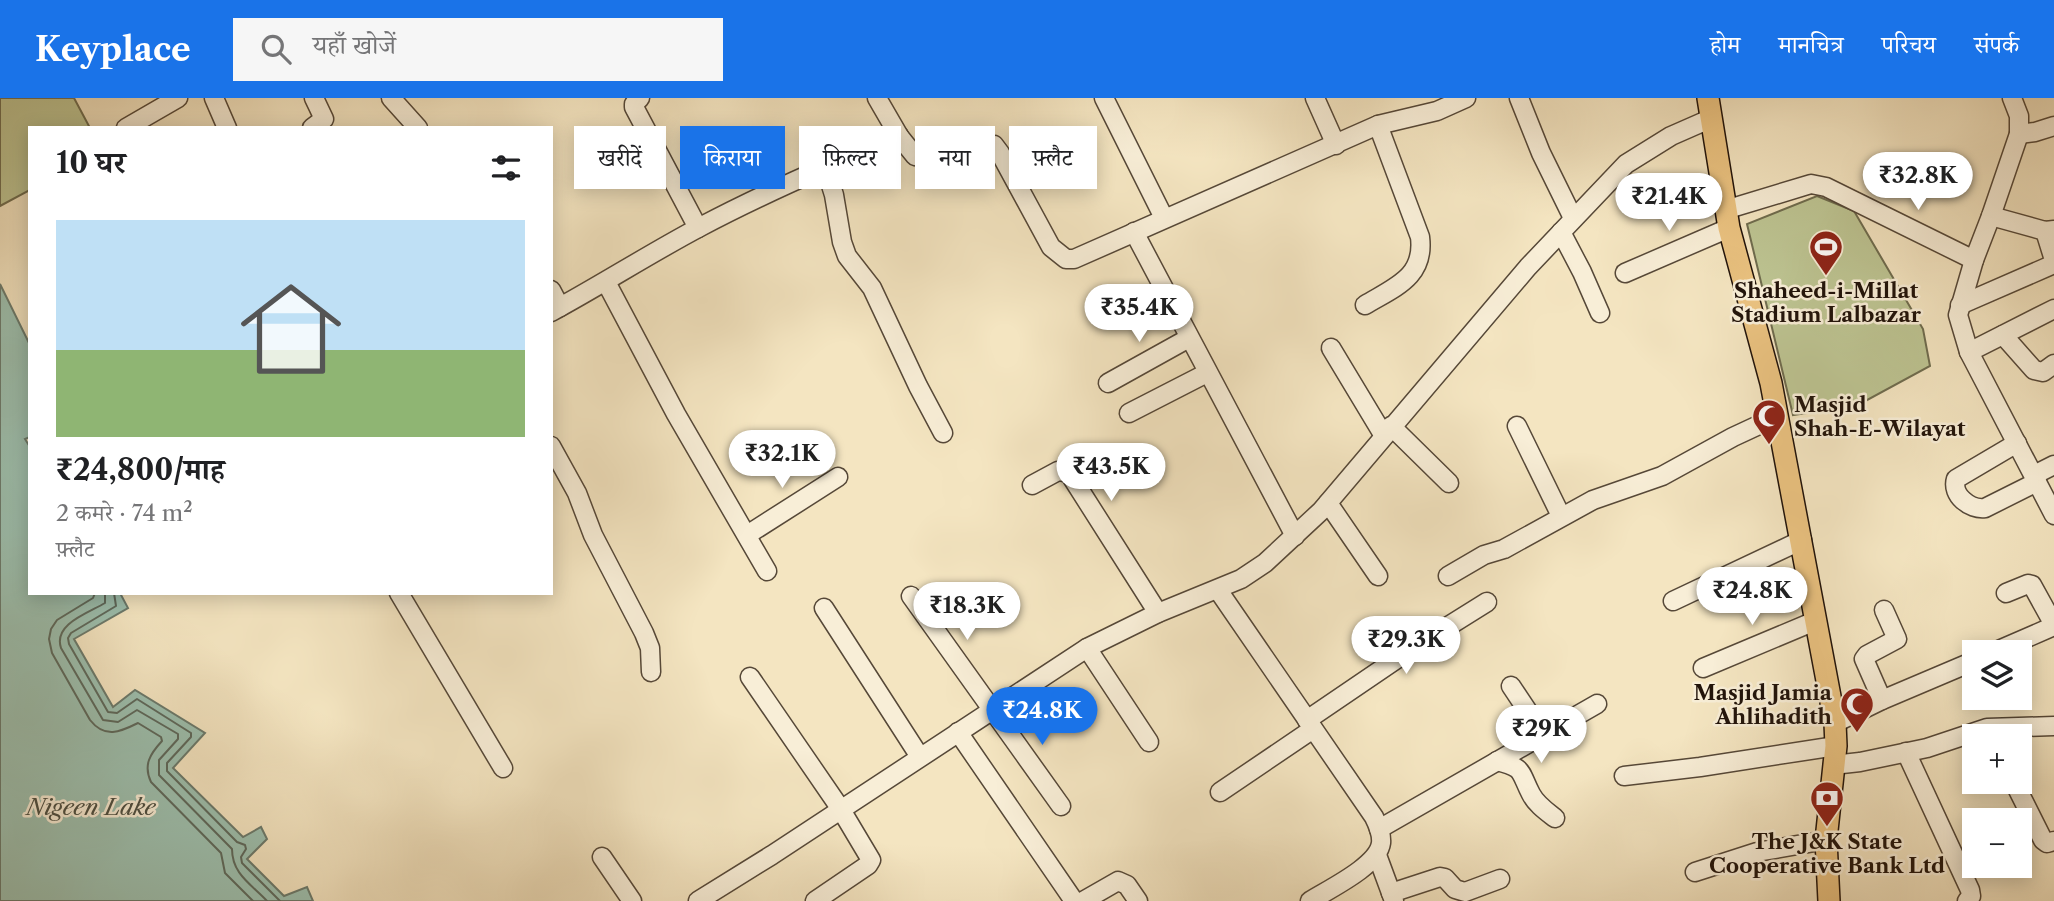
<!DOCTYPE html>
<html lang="hi">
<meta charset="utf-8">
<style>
body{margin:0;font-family:"Libre Caslon Text","Noto Serif Devanagari",serif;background:#f6f6f6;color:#202124;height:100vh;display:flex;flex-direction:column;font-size:26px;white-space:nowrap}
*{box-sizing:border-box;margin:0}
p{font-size:23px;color:#757577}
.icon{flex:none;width:38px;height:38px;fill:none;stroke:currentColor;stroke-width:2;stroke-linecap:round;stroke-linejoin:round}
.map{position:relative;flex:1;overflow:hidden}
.side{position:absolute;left:28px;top:28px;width:525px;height:469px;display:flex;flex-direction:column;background:#fff;border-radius:0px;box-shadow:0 4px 18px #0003}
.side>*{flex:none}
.guide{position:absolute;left:574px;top:28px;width:665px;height:63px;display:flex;gap:14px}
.controls{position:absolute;left:1962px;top:542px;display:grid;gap:14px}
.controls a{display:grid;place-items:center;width:70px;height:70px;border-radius:0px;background:#fff;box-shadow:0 4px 18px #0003;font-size:35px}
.price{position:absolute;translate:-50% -60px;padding:0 16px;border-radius:24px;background:#fff;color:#222;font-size:23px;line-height:46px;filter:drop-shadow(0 2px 4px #0008)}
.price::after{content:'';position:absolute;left:50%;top:42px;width:21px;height:16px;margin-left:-10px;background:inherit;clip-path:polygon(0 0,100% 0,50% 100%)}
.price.current{background:#1a73e8;color:#fff}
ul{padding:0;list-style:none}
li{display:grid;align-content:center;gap:14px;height:371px;padding:0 28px}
li span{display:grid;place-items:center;height:217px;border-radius:0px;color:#555}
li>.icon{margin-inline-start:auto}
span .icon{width:126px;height:126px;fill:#fffc;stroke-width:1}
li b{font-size:30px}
h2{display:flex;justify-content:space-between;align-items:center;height:84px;padding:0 28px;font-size:30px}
.pill{padding:0 24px;border-radius:0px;background:#fff;box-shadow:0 4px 18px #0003;font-size:24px;line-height:63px}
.pill.current{background:#1a73e8;color:#fff}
header{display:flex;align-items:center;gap:42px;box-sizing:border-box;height:98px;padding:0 35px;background:#1a73e8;color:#fff}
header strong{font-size:33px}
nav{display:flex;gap:38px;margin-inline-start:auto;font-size:24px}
.search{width:490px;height:63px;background:#f6f6f6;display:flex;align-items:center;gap:18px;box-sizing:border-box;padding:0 24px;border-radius:0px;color:#757577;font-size:26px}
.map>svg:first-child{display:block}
.green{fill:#bdc492;stroke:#6f6c4e;stroke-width:2}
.water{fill:#9cbfae;stroke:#6b7a6c;stroke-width:2}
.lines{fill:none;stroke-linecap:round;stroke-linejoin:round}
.shore{stroke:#5e695c;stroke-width:2}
.minor-casing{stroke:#564838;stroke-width:21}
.major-casing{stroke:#21130a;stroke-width:24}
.minor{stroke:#f8eed7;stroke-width:18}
.major{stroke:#eac280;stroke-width:21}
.labels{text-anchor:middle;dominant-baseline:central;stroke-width:5;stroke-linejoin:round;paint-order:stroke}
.poi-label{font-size:21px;font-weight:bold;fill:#21130a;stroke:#f8eed7}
.water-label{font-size:23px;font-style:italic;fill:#4c4f43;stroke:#f8eed7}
</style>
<header>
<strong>Keyplace</strong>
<div class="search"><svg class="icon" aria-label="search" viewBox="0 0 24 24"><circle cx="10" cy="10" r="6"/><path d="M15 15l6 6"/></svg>यहाँ खोजें</div>
<nav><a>होम</a><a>मानचित्र</a><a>परिचय</a><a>संपर्क</a></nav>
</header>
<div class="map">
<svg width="2054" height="803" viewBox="0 0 2054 803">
<rect width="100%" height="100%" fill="#f4e5c1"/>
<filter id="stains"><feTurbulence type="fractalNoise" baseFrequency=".00286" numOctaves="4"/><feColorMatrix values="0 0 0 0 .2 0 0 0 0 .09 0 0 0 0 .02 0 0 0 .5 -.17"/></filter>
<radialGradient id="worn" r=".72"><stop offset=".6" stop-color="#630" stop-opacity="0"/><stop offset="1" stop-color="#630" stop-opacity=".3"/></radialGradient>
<g class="green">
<polygon points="0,0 74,0 90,30 30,30 30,92 0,108"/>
<polygon points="1817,98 1854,113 1923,231 1930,268 1858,307 1793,317 1747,126"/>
</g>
<polygon class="water" points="0,186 30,247 30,339 25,341 30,349 30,495 120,495 128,510 74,541 113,609 135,592 205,635 173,670 243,739 261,729 267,741 247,761 284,798 307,789 313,803 0,803"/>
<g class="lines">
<g class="shore">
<path d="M 95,495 L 93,500 L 57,522 L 51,531 L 49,541 L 52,555 L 90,622 C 105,641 120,634 138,625 L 161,639 L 162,643 C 150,656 143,667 151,684 L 221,755 L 225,775 L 253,803"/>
<path d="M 105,495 L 105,505 C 88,515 53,526 61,550 L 103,622 L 118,624 L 137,612 L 178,636 L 178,641 L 159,662 L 159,677 L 232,751 C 232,776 251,786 267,803"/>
<polyline points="114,495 116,508 71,535 68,540 69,546 108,614 117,615 137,601 191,635 191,639 167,665 167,673 237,744 245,747 246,751 241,759 242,765 280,803"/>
</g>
<g class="minor-casing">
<g id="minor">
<polyline points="214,0 227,30"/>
<polyline points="391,0 418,30"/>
<polyline points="640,0 634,6 634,9 698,130"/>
<polyline points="877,0 899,38 915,58 931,60 974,46 994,47 1000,55 1051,149 1066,161 1074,161 1378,27 1437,13 1466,0"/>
<polyline points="1104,0 1164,120"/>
<polyline points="1315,0 1336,47"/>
<polyline points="1519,0 1541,55 1573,120"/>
<polyline points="2012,0 2019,18 2019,36 1991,118 1974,162 1958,217 1969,254 2054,417"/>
<polyline points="126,30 178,0"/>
<polyline points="312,30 324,21 314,0"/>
<polyline points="2019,36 2035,34 2054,28"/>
<polyline points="825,68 834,97 842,144 847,158 872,190 918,288 943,335"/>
<polyline points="1725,112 1811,86 1826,89 1974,162"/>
<polyline points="1991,118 2045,133 2054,132"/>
<polyline points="2045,133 2054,162"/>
<polyline points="1134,134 1295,438"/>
<polyline points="1561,134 1582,174 1600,215"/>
<polyline points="1625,175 1729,130"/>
<polyline points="606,184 676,316 767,473"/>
<polyline points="551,192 560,209"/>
<path d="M 1365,207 C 1395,189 1425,179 1420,139 L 1378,27"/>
<polyline points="1960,207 2054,166"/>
<path d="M 551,214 C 601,187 649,156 700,129 C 764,95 831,66 899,38"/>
<polyline points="2003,237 2034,272 2043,274 2054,266"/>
<polyline points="1331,250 1384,338"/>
<polyline points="1969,254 2054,211"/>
<polyline points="1108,285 1189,240"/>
<polyline points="1129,315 1207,275"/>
<polyline points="1391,328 1449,385"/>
<polyline points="1517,328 1561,418"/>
<path d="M 2017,345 L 1956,381 C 1951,397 1970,412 1985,410 L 2037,384"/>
<polyline points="551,348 577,395 593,437 644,535 650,550 651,574"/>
<polyline points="2034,377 2054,367"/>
<polyline points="1032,387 1058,373 1069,375 1158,515"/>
<polyline points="1328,405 1378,478"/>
<polyline points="747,437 838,379"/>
<polyline points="1448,478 1484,457 1504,451 1593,402 1662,378 1733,339 1776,319"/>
<path d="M 1218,492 L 1374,719 C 1378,727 1382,736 1381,745 C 1378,768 1329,791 1310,803"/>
<polyline points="399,495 503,670"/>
<polyline points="2006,495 2028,486 2032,487 2054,527"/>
<polyline points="911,498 1061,708"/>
<polyline points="1673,503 1802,442"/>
<polyline points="824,510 920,659"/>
<polyline points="1087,550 1149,644"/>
<polyline points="1992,555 2054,528"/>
<polyline points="1703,570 1815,523"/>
<polyline points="750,579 840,710 871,762 868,767 815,803"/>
<polyline points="1511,588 1543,636"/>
<polyline points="1882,602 1864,561 1867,557 1897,541 1884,512"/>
<polyline points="1307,622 1407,554 1487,504"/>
<polyline points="1835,625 1882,602 1974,563"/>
<polyline points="958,634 1074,803"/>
<polyline points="1906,654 1970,792 1971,798 1967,803"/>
<path d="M 1497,663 C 1525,670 1519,673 1531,696 C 1536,706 1546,713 1555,720"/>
<polyline points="1833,667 1860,664 1927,650 1987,630 2054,628"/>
<polyline points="1624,678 1700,669 1836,648"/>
<polyline points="2014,684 2043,742 2047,745 2054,743"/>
<polyline points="1220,694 1313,631"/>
<polyline points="1379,731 1597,606"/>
<polyline points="1377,757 1394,803"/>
<polyline points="602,759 632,803"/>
<polyline points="1695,774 1757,754 1826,742"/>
<polyline points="1391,795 1440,779 1445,780 1455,791 1465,794 1500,781"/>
<polyline points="698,803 772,757 1087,550 1158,515 1241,481 1265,465 1321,413 1528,169 1626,66 1671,38 1712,20"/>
<polyline points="1083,803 1118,783 1127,787 1138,803"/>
</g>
</g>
<g class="major-casing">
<polyline id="major" points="1708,0 1729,130 1771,285 1835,625 1836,648 1826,742 1829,803"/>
</g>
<use href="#minor" class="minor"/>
<use href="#major" class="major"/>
</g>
<defs>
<g id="stadium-pin" transform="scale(1.75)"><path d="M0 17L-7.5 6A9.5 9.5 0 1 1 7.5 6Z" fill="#8f2418" stroke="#f8eed7"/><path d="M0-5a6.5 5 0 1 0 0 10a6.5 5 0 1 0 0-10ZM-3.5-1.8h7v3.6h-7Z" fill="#fff"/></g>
<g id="mosque-pin" transform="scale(1.75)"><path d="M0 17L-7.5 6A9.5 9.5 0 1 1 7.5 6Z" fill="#8f2418" stroke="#f8eed7"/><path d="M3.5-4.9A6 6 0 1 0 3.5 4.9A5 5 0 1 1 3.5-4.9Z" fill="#fff"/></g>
<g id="bank-pin" transform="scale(1.75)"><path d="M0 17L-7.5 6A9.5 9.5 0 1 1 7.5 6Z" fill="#8f2418" stroke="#f8eed7"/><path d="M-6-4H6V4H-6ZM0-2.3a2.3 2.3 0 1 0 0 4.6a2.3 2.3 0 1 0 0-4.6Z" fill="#fff"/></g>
</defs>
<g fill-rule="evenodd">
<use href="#stadium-pin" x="1826" y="149"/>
<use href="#mosque-pin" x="1769" y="318"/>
<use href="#mosque-pin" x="1857" y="606"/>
<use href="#bank-pin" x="1827" y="700"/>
</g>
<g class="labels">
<g class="poi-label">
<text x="1826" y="192">Shaheed-i-Millat<tspan x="1826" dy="24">Stadium Lalbazar</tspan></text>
<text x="1794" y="306" text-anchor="start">Masjid<tspan x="1794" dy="24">Shah-E-Wilayat</tspan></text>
<text x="1832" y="594" text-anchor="end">Masjid Jamia<tspan x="1832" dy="24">Ahlihadith</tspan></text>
<text x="1827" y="743">The J&amp;K State<tspan x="1827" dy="24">Cooperative Bank Ltd</tspan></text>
</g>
<g class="water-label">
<text x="91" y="709">Nigeen Lake</text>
</g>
</g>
<rect width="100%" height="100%" filter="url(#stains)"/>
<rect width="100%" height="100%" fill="url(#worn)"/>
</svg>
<div class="controls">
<a><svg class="icon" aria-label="layers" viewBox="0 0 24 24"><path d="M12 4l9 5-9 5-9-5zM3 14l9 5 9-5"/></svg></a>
<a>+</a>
<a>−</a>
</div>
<b class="price" style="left:1918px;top:114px">₹32.8K</b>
<b class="price" style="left:1669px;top:135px">₹21.4K</b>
<b class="price" style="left:1139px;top:246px">₹35.4K</b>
<b class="price" style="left:782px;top:392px">₹32.1K</b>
<b class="price" style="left:1111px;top:405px">₹43.5K</b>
<b class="price" style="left:1752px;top:529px">₹24.8K</b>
<b class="price" style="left:967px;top:544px">₹18.3K</b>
<b class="price" style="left:1406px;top:578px">₹29.3K</b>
<b class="price current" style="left:1042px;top:649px">₹24.8K</b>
<b class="price" style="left:1541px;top:667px">₹29K</b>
<div class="guide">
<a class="pill">खरीदें</a>
<a class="pill current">किराया</a>
<a class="pill">फ़िल्टर</a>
<a class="pill">नया</a>
<a class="pill">फ़्लैट</a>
</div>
<section class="side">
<h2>10 घर<svg class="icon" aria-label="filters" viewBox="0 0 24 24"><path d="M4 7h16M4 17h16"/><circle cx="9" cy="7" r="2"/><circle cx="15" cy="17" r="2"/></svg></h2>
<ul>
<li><span style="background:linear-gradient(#bfe0f5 60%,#8fb573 0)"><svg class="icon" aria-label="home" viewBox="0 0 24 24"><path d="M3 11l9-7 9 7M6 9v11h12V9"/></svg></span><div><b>₹24,800/माह</b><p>2 कमरे · 74 m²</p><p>फ़्लैट</p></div></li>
</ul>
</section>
</div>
